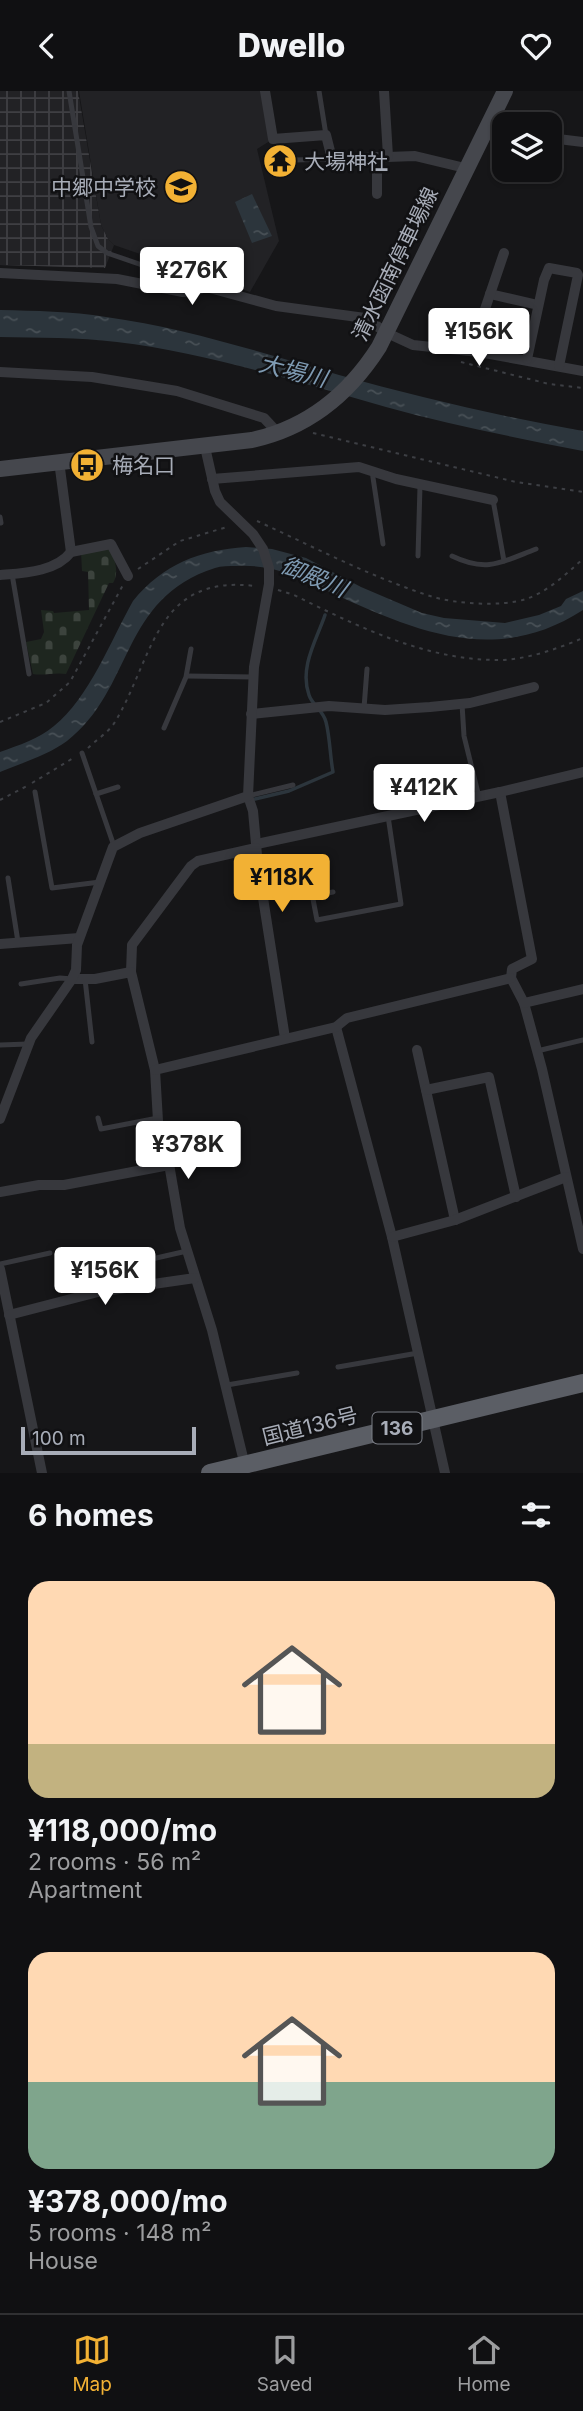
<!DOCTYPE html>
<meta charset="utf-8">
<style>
body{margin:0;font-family:Inter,"Noto Sans JP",sans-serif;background:#19191b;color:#f1f3f6;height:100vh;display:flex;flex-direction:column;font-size:26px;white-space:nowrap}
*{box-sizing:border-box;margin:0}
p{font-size:23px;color:#9c9d9f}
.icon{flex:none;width:38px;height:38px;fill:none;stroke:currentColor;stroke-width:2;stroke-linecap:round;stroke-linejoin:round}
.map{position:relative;height:1382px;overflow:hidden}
.side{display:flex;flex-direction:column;background:#101012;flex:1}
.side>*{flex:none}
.fabs{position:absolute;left:492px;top:21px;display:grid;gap:14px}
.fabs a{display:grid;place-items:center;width:70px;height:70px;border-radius:14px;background:#101012;box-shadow:0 2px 5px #0004,0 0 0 2px #303032;font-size:35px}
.scale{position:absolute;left:21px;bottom:18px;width:175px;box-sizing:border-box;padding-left:7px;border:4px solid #a8adb8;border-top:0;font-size:19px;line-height:24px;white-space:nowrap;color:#a8adb8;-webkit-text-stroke:5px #111113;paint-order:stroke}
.price{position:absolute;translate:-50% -60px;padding:0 16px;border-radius:7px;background:#fff;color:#222;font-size:23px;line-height:46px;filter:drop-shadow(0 2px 4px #0008)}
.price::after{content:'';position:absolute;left:50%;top:42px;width:21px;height:16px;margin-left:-10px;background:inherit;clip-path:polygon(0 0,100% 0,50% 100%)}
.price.selected{background:#f2b134;color:#111}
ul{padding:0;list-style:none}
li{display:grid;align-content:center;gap:14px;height:371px;padding:0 28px}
li span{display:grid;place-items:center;height:217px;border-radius:21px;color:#555}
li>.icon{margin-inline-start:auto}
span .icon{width:126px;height:126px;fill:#fffc;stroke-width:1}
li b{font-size:30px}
h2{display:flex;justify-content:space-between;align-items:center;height:84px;padding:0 28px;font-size:30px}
header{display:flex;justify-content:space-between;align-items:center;height:91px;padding:0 28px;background:#101012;font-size:32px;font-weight:800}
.menu{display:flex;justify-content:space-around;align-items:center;height:98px;border-top:2px solid #303032;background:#101012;font-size:19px;color:#9c9d9f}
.menu a{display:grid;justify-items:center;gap:4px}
.menu .selected{color:#f2b134}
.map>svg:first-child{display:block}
.built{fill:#222225}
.industrial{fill:url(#industrial-grid)}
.cemetery{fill:url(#cemetery-stones)}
.water{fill:url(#water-ripples)}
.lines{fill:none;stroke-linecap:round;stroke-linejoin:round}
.stream{stroke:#2c353c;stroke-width:3.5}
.path{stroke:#3d3f44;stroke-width:2;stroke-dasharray:3.5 5;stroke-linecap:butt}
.service{stroke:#37383d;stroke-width:5}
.minor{stroke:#37383d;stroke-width:10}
.secondary{stroke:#45474d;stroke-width:16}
.trunk{stroke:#5b5e65;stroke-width:18}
.labels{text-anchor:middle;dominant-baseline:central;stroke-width:5;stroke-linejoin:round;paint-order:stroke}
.shield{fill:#111113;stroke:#7b7e86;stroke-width:2}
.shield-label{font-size:19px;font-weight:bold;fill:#a8adb8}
.poi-label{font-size:21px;fill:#a8adb8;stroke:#111113;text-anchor:start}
.street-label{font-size:21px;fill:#a8adb8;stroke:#111113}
.water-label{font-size:23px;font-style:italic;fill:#7f9bb3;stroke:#111113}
</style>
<header><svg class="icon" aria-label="back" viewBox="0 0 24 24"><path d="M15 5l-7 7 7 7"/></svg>Dwello<svg class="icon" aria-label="heart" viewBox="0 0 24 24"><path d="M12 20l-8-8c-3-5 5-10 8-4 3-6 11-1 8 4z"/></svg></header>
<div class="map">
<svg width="583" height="1382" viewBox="0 0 583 1382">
<defs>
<pattern id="industrial-grid" width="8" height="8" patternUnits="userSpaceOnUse" patternTransform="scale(1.75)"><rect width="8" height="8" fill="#222225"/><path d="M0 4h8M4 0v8" fill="none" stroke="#3f3f43"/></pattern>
<pattern id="cemetery-stones" width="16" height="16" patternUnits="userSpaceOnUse" patternTransform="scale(1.75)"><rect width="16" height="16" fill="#1e261f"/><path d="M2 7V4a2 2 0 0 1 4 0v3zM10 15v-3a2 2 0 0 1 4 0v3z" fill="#3c433d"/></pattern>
<pattern id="water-ripples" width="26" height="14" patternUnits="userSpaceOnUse" patternTransform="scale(1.75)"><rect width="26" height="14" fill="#2c353c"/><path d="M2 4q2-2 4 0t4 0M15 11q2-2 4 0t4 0" fill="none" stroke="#485056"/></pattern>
</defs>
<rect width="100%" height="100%" fill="#161618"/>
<polygon class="built" points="79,0 262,0 273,48 257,58 279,150 250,201 114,154 108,148 101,134"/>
<polygon class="industrial" points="0,0 78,0 101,134 108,148 114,154 105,177 0,174"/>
<path class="cemetery" d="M 110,456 C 114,466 120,482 113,492 L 109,492 L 66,583 C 55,581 44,585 33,583 L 26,551 L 41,548 L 44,541 L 41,519 L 53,520 L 54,522 L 89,519 L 88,481 L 82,480 L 81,460 Z"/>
<g class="water">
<polygon points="252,103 272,145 252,152 235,111"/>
<path d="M 0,219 C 35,220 71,220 106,226 C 186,237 262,262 339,284 C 419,306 501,326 583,340 L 583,360 C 517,347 451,334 386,316 C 297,291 209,262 117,251 C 78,246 39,247 0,246 Z"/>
<path d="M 246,456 L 272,458 L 306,467 L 361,496 L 422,522 L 444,527 L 505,532 L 539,524 L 561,515 L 566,508 L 583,500 L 583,519 C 496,575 417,541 332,502 C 298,486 275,473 236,475 C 229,475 221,475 215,477 C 120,507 134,598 67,650 C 48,664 22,672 0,681 L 0,661 C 19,654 39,648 54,635 C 89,607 111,549 133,510 C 163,473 200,459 246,456 Z"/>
</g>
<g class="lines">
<path class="stream" d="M 255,708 L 289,700 L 333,681 C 330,665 330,647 326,631 C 323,619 312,614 309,604 C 299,576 317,548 325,524"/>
<g class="path">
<polyline points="461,271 549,293 583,297"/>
<polyline points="313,342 516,391 583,401"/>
<path d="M 257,430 C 314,456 371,486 430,505 C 455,513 501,516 526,508 C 549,500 566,483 583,468"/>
<polyline points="138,478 180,450 227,436"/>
<path d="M 278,499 L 294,504 C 357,535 423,568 495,569 C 523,570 557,558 583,547"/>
<polyline points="0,631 46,612 70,591 123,494"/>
<path d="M 88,657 C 96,649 109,641 115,631 C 154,566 155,483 255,495"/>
<polyline points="32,692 75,666"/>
<polyline points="0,709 27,695"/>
</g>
<g class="service">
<polyline points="69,0 91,136 98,155 107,162 203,195"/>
<polyline points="319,0 326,44"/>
<polyline points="295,69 331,68"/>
<polyline points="372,380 383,453"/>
<polyline points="493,409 504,470"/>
<polyline points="0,426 1,432"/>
<polyline points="418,465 420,395"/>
<path d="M 452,465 C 487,482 502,471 536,458"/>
<polyline points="12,483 29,583"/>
<polyline points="187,585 253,586"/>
<polyline points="462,613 464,645 479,706"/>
<polyline points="364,617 367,578"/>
<polyline points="164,637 186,586 191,558"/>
<polyline points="82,662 114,755"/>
<polyline points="35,701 52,797 100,791"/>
<polyline points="96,703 118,696"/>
<polyline points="248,705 293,694"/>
<polyline points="308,782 317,829 401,813 388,725"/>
<polyline points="8,787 18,851"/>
<polyline points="312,805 333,801"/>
<polyline points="85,888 92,951"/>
<polyline points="21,893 60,887 72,888"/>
<polyline points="0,954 28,953"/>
<polyline points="537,960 583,949"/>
<polyline points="98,1027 101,1038 158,1027"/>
<polyline points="167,1062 222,1050"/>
<polyline points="143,1170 187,1160"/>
<polyline points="0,1173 50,1162"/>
<polyline points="338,1276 418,1262"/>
<polyline points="227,1294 297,1282"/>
</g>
<g class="minor">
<polyline points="265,0 273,48 326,44 332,68 415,65 465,77"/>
<polyline points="384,0 388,65"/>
<polyline points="492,25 509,33"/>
<polyline points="550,47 583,51"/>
<polyline points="377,66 377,103"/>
<polyline points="0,182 117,188 183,201 194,200 206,196 276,215 365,227 387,242 413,254 479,261 583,280"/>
<polyline points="490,203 538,214"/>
<polyline points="484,221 504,162"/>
<polyline points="527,268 544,189 549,177 577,182 578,184 559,275"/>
<polyline points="0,281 92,286 177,300 264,327 278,342"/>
<polyline points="59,370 71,461"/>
<polyline points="212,388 359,376 396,388 493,409"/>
<path d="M 0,484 C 23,482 56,481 71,461 L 111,453 L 128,485"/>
<polyline points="251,623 329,615 385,619 430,616 470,612 534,596"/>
<polyline points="500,701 532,868 512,878 511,887 524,912 542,978 583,1158"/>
<polyline points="248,705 253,720 258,775 285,947"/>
<polyline points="257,753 500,701 583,681"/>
<polyline points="0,853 79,847"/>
<polyline points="131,881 132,854 191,775 198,770 256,757"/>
<polyline points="72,888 95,888 131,881 155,979 159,1047 168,1067 180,1137 212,1239 246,1379"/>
<polyline points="524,912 583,898"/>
<polyline points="336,936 392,1146 445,1382"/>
<polyline points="417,959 455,1129"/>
<polyline points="155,979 336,936 347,927 511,887"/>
<polyline points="426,999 489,986 516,1106"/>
<polyline points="0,1028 31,947 72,888 76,879 77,854 113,756 140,742 248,705 254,576 269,493 269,477 263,458 253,443 220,411 215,400 205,356"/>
<polyline points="0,1101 39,1094 64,1094 169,1074"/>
<polyline points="392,1146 455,1129 566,1086"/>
<polyline points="0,1178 42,1382"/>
<polyline points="9,1224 98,1201 195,1187"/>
</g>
<path class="secondary" d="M 0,378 L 252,349 C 307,337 349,303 379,256 L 505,0"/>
<polyline class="trunk" points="210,1382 583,1292"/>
</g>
<defs>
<g id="temple-disc" transform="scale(1.75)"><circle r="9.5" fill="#f2b134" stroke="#111113"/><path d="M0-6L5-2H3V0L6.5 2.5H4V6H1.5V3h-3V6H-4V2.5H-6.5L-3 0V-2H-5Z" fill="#111"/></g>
<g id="school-disc" transform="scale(1.75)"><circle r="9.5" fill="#f2b134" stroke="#111113"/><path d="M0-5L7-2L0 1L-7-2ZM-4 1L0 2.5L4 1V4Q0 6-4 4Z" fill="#111"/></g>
<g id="bus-disc" transform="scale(1.75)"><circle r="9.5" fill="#f2b134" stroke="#111113"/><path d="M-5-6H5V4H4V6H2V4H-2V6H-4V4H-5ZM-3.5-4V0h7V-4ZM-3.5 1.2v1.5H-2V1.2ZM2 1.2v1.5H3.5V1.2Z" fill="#111"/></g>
</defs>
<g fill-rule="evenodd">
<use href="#temple-disc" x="280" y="70"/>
<use href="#school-disc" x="181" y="96"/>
<use href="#bus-disc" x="87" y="374"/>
</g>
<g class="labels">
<rect class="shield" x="372.5" y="1321.5" width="49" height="31" rx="5"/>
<g class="shield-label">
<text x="397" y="1337">136</text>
</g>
<g class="poi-label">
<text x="304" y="70">大場神社</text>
<text x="156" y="96" text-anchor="end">中郷中学校</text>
<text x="112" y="374">梅名口</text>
</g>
<g class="street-label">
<text transform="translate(395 173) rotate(-64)">清水函南停車場線</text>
<text transform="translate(310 1335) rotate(-14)">国道136号</text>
</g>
<g class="water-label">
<text transform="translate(293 280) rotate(14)">大場川</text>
<text transform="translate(314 486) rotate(23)">御殿川</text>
</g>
</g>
</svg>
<div class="fabs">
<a><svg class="icon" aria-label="layers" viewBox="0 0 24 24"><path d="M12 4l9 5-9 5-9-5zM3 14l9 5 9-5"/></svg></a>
</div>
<div class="scale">100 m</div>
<b class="price" style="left:192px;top:216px">¥276K</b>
<b class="price" style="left:479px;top:277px">¥156K</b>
<b class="price" style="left:424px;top:733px">¥412K</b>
<b class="price selected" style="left:282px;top:823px">¥118K</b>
<b class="price" style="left:188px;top:1090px">¥378K</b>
<b class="price" style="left:105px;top:1216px">¥156K</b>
</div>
<section class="side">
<h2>6 homes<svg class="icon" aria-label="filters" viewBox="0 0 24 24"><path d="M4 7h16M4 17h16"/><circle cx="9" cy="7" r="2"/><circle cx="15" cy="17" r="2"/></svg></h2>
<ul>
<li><span style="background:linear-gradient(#ffd9b3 75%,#c2b280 0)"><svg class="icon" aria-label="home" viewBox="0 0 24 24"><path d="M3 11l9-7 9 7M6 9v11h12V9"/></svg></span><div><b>¥118,000/mo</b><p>2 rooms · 56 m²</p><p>Apartment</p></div></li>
<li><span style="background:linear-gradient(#ffd9b3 60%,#7fa58c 0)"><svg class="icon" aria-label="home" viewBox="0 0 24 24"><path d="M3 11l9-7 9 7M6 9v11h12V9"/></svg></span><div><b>¥378,000/mo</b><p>5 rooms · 148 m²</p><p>House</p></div></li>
</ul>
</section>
<nav class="menu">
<a class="selected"><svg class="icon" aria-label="map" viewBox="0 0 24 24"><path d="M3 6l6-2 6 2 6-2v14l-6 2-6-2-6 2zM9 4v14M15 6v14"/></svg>Map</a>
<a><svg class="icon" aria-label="saved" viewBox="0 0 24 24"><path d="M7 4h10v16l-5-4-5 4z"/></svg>Saved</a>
<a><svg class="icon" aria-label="home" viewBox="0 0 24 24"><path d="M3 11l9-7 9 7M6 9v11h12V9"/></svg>Home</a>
</nav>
